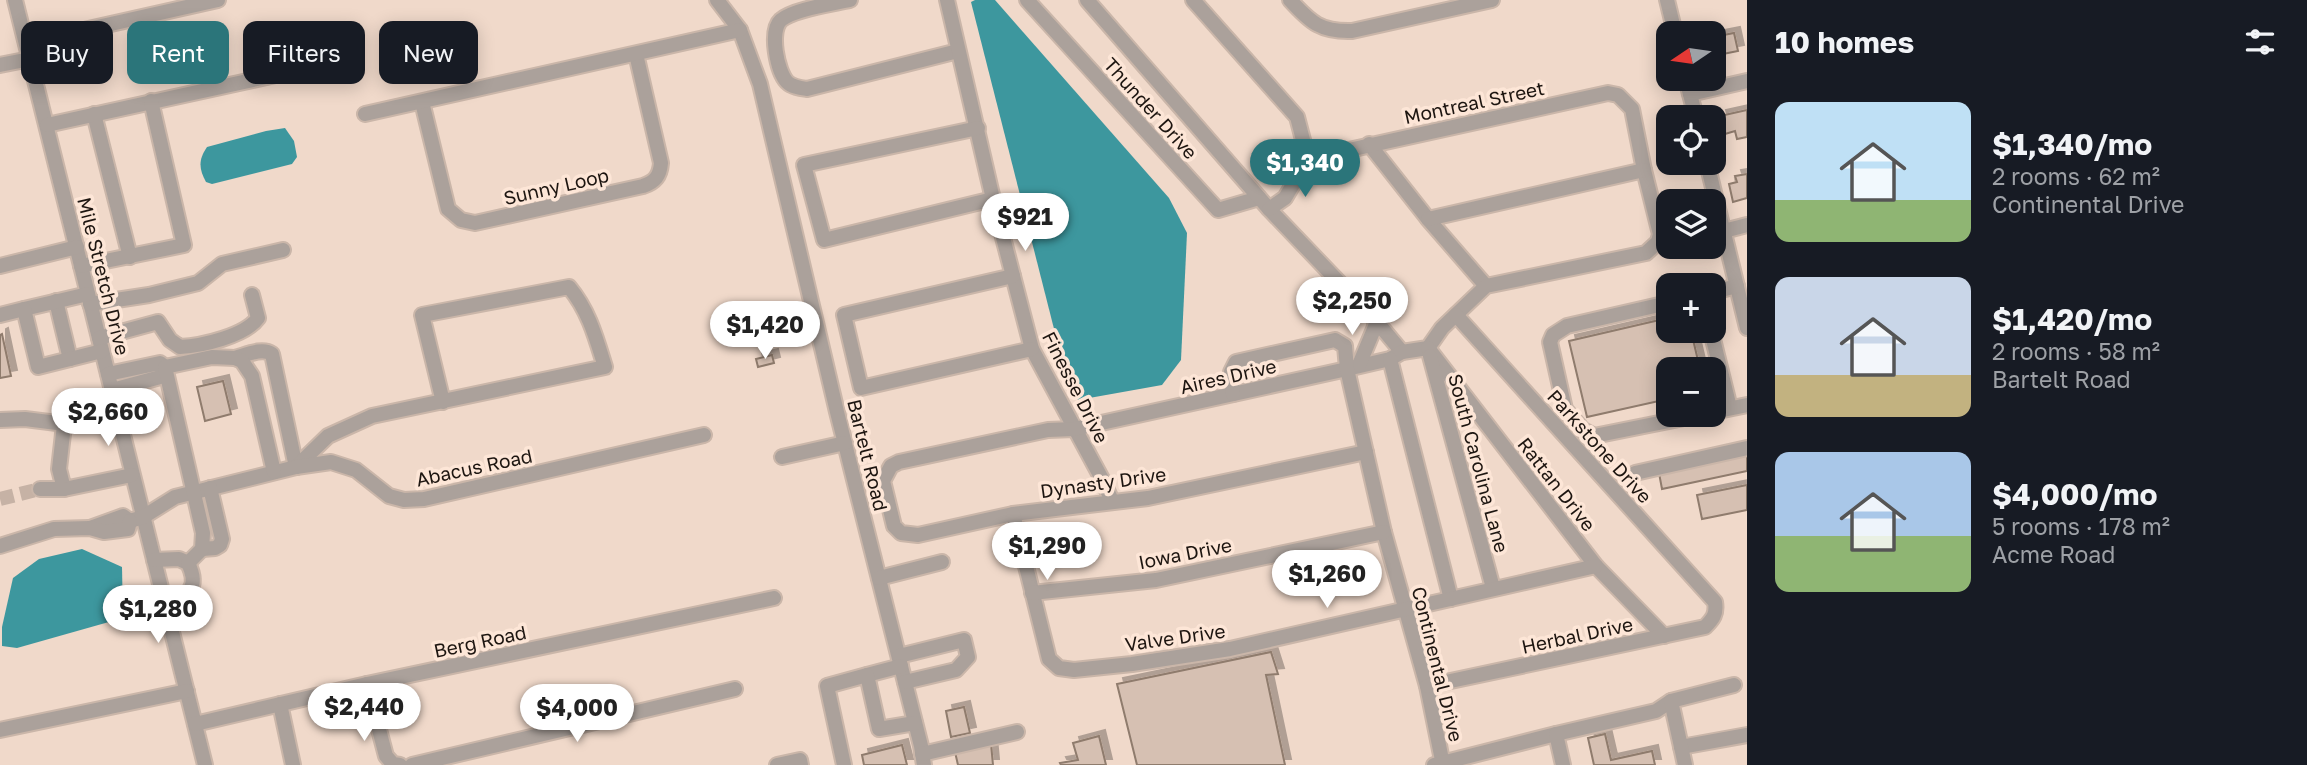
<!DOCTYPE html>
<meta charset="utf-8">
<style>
body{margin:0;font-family:"Golos Text",sans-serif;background:#20242c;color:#f1f3f6;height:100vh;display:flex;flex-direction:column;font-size:26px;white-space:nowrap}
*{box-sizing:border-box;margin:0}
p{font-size:23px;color:#9ea1a6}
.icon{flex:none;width:38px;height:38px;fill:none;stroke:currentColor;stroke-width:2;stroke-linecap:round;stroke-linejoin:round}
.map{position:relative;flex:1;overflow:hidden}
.drawer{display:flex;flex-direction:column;background:#171b24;width:560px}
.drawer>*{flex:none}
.top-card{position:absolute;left:21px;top:21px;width:665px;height:63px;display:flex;gap:14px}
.needle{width:46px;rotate:257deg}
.tools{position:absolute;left:1656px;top:21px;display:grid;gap:14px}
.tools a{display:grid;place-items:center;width:70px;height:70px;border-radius:14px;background:#171b24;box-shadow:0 4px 18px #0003;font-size:35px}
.price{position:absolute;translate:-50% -60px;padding:0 16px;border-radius:24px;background:#fff;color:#222;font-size:23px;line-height:46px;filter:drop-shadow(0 2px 4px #0008)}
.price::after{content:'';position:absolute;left:50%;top:42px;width:21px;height:16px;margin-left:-10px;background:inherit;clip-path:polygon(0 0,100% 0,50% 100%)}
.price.selected{background:#2b757a;color:#fff}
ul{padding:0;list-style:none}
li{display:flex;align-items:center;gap:21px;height:175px;padding:0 28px}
li span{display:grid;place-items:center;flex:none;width:196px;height:140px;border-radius:14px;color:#555}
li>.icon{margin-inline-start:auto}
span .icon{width:84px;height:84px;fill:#fffc;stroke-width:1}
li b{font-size:30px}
h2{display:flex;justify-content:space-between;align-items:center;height:84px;padding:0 28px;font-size:30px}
.tag{padding:0 24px;border-radius:14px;background:#171b24;box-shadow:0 4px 18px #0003;font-size:24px;line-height:63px}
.tag.selected{background:#2b757a;color:#fff}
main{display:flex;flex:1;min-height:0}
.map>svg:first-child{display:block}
.water{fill:#3d979e}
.building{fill:#d6c0b2;stroke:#8f7b6d;stroke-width:2;filter:url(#shadow)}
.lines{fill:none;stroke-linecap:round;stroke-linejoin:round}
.minor-tunnel{stroke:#c6b2a5;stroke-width:14;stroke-dasharray:14 7;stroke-linecap:butt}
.minor-casing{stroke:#cab6a9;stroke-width:18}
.minor{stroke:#aba19b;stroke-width:14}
.labels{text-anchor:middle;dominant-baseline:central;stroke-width:7;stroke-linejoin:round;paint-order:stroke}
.street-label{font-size:19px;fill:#1d1510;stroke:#fde6d7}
</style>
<main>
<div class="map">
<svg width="1747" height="765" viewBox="0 0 1747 765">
<defs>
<filter id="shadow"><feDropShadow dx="6" dy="-6" stdDeviation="0" flood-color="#0004"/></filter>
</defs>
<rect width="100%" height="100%" fill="#f0d9ca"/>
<g class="water">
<polygon points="975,0 995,0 1169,198 1187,233 1181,360 1162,385 1078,400 1067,380 971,2"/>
<path d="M 285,128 L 294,141 L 297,157 L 292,164 L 212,184 L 206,182 C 199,169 198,160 207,147 L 266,131 Z"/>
<polygon points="82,549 122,567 123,618 17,648 2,646 2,627 13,578 39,559"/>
</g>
<g class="building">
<polygon points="1734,33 1738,51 1713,56 1713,37"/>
<polygon points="1747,110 1747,137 1737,139 1735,131 1725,134 1720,116"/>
<polygon points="1747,174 1747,198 1733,202 1729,184 1737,182 1735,176"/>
<polygon points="1668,318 1668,331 1691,331 1700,369 1668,369 1668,399 1587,417 1569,341"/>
<polygon points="2,334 11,376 0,378 0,335"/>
<polygon points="772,355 774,363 758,367 756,359"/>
<polygon points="223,381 231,414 205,421 197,387"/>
<polygon points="1747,455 1747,471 1662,489 1659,473"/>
<polygon points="1747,485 1747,510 1702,519 1697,495"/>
<polygon points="1271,652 1278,674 1266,675 1285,765 1137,765 1117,684"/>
<polygon points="964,707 970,733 951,737 946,711"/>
<polygon points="1605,734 1611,760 1652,751 1655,765 1594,765 1588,738"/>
<polygon points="1099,736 1106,765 1061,765 1060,763 1078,760 1073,743"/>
<polygon points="991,744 993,765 958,765 955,752"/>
<polygon points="902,745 907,765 864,765 862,755"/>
</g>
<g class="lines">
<polyline class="minor-tunnel" points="0,499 40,489"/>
<g class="minor-casing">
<g id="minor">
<polyline points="15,0 205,765"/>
<polyline points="717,0 740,30 760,84 837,412 921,746 924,765"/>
<path d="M 850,0 C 832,4 794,9 781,20 C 769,31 777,71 787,82 C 792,87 800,88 807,89 L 958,51"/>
<polyline points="947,0 993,199 1032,349 1102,479 1112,501"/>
<polyline points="1027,0 1218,210 1259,198"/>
<polyline points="1087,0 1269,209 1377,322 1402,352"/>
<polyline points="1193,0 1297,117 1308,159 1285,198 1269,209"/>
<path d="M 1290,0 C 1311,23 1321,32 1352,31 L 1492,0"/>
<polyline points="1667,0 1675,33"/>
<polyline points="26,43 218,0"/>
<polyline points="0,65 30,59"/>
<polyline points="1686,79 1696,117"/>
<polyline points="1690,94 1747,81"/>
<path d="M 422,102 L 448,209 L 461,220 L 475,223 L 643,186 C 655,182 660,176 661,163 L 636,54"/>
<polyline points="94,114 130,257"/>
<polyline points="365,114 740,30"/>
<polyline points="47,125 289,72"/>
<polyline points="978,128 804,165 824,240 993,199"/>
<polyline points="1369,144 1428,219 1486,286"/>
<polyline points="1308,159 1608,93 1618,95 1632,109 1644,170 1660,234 1658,242 1646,253 1486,286 1442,328 1428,348 1402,352 1390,359 1347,369 1074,429 1048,430 899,462 891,466 883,481 894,526 901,533 918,535 1013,514 1148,498 1366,452"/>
<polyline points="1707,163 1747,328"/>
<polyline points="1428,219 1644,170"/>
<polyline points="1724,231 1747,225"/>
<polyline points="0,266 77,247"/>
<polyline points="81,266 184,245 151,101"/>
<polyline points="1013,276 844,315 861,388 1032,349"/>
<polyline points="1713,292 1737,286"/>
<polyline points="56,301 70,359"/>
<polyline points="1668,303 1567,326 1553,335 1550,342 1565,409 1583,430 1594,436 1699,415"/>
<polyline points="90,304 149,295 198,283 222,264 283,250"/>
<polyline points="24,309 88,294"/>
<polyline points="0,315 24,309 38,367 102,351"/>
<polyline points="1711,331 1730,408"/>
<path d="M 99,338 L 158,322 L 170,340 L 180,347 C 202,346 245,336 258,318 L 252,295"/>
<polyline points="1428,348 1596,566 1664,636"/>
<polyline points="1430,356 1493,588"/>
<path d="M 235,358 C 246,355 262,347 272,354 L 296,467"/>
<polyline points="1390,359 1451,599"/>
<polyline points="1359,365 1377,322"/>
<polyline points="108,374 160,363 165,367 164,376 112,390"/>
<polyline points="1233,394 1231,372 1236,362 1335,340 1345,346 1347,369 1384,532 1427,686 1443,765"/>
<polyline points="1713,412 1747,405"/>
<polyline points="0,420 25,419 73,425 117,413"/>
<polyline points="64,425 59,469 64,489 132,475"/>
<polyline points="782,457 845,443"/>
<path d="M 296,467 L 328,436 L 372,416 L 605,367 C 596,338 589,311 569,287 L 422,315 L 443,402"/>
<polyline points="1635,473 1747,448"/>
<polyline points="40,489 64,489"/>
<polyline points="1013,514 1049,659 1059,668 1074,670 1132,664 1230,649 1596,566"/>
<polyline points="90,528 123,516 130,521 143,517 175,497 296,467 331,462 356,470 389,496 404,500 424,499 704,435"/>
<polyline points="0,546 54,529 90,528 104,532 128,529 130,521"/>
<polyline points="202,549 215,548 220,545 222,539 210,488"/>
<path d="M 154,560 L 179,559 L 188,563 C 200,588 189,596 165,603"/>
<polyline points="188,563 202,549 203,533 165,367 212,357 235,358 242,361 252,376 274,472"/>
<polyline points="879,578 942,562"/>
<polyline points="1032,593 1156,580 1384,532"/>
<polyline points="899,656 964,640 968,657 956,670 905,682"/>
<polyline points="867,675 901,666"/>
<polyline points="367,684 386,756 393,764 400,765"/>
<path d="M 1427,686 L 1705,627 C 1713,619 1717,614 1715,602 L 1456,315"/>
<polyline points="280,704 293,765"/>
<polyline points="195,724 367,684 774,598"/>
<polyline points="0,730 187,691"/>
<polyline points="1681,747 1747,735"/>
<polyline points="922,754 1017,732"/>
<polyline points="412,765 735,689"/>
<polyline points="777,765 800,760 801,765"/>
<polyline points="844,765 827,686 867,675 879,729 915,723"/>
<polyline points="1434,765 1556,734"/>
<polyline points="1563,765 1556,734 1656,711 1671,701"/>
<polyline points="1685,765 1671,701 1734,685"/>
</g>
</g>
<use href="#minor" class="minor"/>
</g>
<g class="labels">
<g class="street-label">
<text transform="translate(1474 102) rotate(-12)">Montreal Street</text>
<text transform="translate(1151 108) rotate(48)">Thunder Drive</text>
<text transform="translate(556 186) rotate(-13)">Sunny Loop</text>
<text transform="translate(104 276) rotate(76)">Mile Stretch Drive</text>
<text transform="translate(1228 376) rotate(-13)">Aires Drive</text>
<text transform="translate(1076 387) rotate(63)">Finesse Drive</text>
<text transform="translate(1600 446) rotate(48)">Parkstone Drive</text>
<text transform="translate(868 455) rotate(76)">Bartelt Road</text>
<text transform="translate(1479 463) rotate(75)">South Carolina Lane</text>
<text transform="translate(474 467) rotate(-12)">Abacus Road</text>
<text transform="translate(1103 482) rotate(-8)">Dynasty Drive</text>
<text transform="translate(1557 484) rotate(52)">Rattan Drive</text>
<text transform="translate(1185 553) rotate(-11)">Iowa Drive</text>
<text transform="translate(1577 635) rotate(-12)">Herbal Drive</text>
<text transform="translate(1175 637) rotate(-8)">Valve Drive</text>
<text transform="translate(480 641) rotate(-12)">Berg Road</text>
<text transform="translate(1438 664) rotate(76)">Continental Drive</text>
</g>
</g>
</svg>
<div class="tools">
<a><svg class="needle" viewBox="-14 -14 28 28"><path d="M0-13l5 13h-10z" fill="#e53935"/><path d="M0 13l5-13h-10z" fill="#9ea1a6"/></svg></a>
<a><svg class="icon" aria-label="locate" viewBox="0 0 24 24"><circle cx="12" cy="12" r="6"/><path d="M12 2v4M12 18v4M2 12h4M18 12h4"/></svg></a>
<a><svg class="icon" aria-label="layers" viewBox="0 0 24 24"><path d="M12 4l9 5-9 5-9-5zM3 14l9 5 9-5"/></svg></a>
<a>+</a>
<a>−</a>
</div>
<b class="price selected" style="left:1305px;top:199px">$1,340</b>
<b class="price" style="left:1025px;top:253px">$921</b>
<b class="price" style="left:1352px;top:337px">$2,250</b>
<b class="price" style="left:765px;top:361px">$1,420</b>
<b class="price" style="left:108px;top:448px">$2,660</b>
<b class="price" style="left:1047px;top:582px">$1,290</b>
<b class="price" style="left:1327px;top:610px">$1,260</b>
<b class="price" style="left:158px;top:645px">$1,280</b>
<b class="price" style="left:364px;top:743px">$2,440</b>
<b class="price" style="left:577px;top:744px">$4,000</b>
<div class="top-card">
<a class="tag">Buy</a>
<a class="tag selected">Rent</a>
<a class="tag">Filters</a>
<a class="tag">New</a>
</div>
</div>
<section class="drawer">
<h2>10 homes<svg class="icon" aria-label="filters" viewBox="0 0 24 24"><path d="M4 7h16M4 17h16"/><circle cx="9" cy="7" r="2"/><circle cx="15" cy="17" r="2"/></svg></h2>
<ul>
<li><span style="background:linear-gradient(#bfe0f5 70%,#8fb573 0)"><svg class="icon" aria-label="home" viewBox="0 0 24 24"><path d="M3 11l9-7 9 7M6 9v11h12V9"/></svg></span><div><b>$1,340/mo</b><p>2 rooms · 62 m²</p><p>Continental Drive</p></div></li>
<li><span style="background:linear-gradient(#c9d6e8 70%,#c2b280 0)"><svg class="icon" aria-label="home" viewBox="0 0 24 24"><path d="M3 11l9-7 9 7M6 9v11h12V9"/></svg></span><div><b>$1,420/mo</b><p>2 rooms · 58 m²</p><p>Bartelt Road</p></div></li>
<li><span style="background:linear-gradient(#a9c7e8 60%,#8fb573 0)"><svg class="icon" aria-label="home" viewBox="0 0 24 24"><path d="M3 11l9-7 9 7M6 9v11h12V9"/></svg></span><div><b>$4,000/mo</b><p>5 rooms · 178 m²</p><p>Acme Road</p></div></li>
</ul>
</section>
</main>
